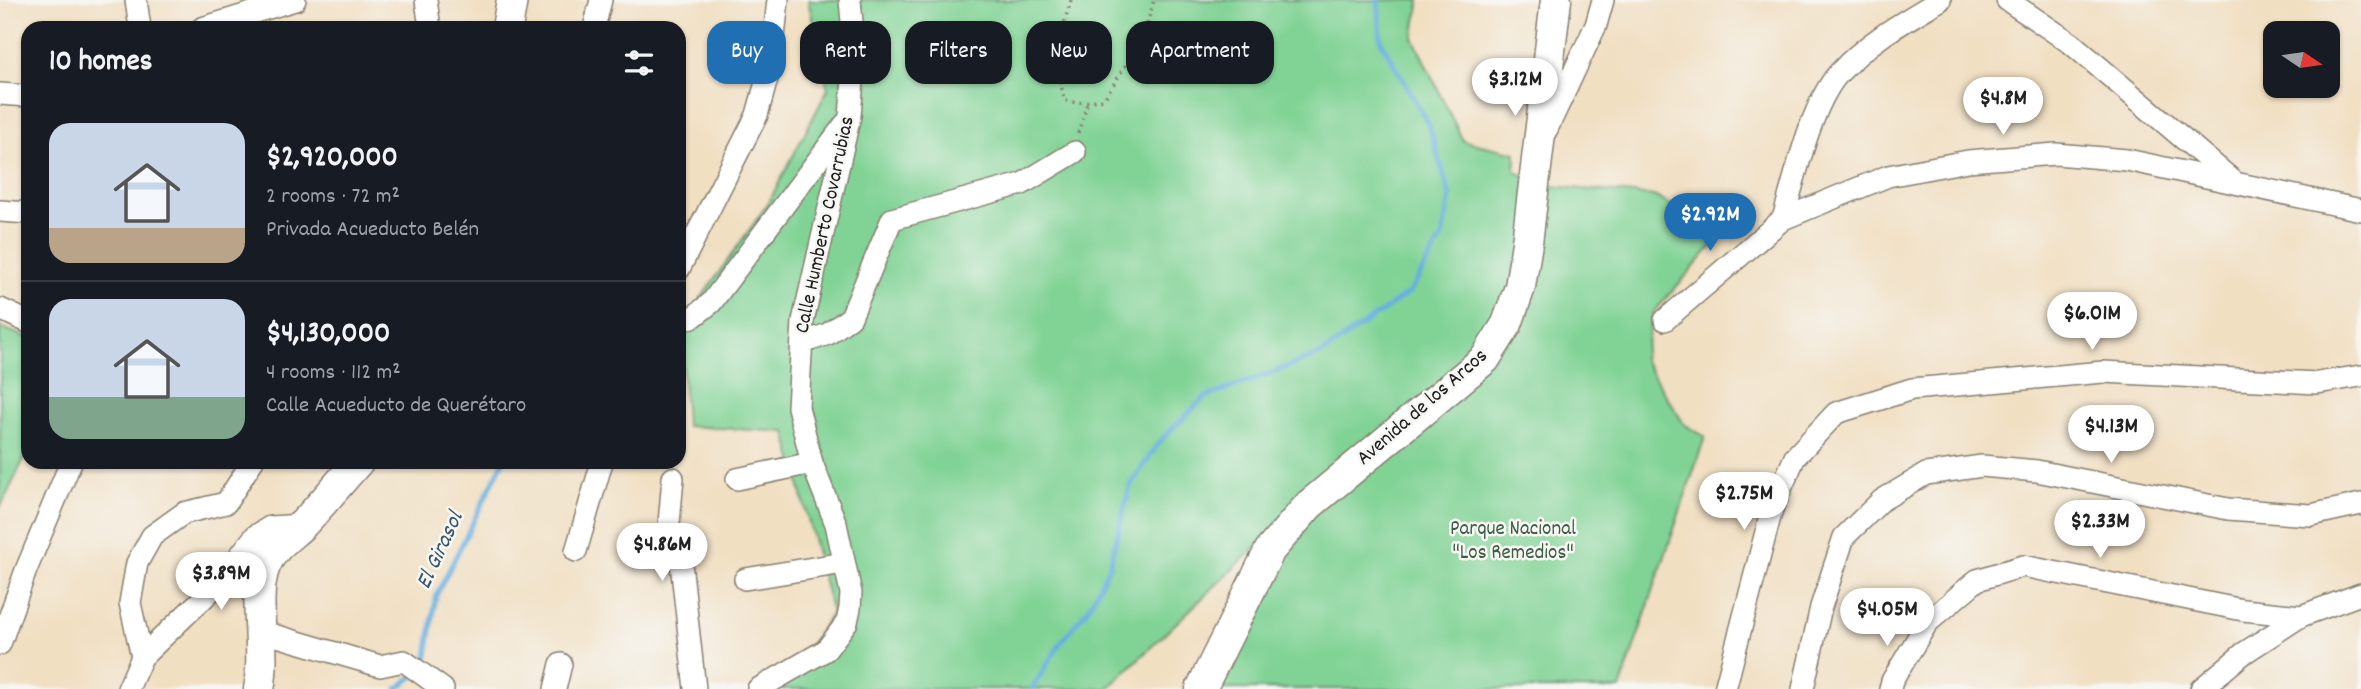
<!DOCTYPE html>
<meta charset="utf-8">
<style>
body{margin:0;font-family:Dekko,sans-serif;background:#20242c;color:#f1f3f6;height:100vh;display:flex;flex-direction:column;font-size:26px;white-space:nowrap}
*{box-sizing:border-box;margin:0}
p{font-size:23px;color:#9ea1a6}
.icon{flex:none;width:38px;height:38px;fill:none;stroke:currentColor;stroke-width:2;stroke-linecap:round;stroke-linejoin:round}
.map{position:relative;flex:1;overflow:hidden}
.side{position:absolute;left:21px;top:21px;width:665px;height:448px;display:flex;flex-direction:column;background:#171b24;border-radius:21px;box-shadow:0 2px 5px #0004}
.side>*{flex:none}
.top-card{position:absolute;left:707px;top:21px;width:665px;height:63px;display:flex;gap:14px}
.needle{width:46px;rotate:103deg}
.fabs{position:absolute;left:2263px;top:21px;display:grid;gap:14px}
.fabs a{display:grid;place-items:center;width:77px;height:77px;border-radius:14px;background:#171b24;box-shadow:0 2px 5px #0004;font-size:35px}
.price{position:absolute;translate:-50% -60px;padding:0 16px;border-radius:24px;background:#fff;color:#222;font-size:23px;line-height:46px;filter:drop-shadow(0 2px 4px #0008)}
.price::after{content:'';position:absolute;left:50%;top:42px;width:21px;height:16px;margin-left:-10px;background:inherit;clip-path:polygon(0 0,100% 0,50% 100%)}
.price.on{background:#1f6fb2;color:#fff}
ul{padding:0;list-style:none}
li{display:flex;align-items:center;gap:21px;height:175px;padding:0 28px}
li+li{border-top:2px solid #363941}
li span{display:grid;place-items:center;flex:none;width:196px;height:140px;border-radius:21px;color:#555}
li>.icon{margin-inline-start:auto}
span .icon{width:84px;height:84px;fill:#fffc;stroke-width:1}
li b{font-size:30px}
h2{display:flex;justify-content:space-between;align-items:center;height:84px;padding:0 28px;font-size:30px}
.pill{padding:0 24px;border-radius:21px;background:#171b24;box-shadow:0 2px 5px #0004;font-size:24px;line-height:63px}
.pill.on{background:#1f6fb2;color:#fff}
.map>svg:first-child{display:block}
.green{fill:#81d395;stroke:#4e7858;stroke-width:2}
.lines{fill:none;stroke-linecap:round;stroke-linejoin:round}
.stream{stroke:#67afde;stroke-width:5}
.street-casing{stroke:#867e6f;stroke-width:24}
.secondary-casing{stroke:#867e6f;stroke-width:33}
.path{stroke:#867e6f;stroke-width:3.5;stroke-dasharray:2 5;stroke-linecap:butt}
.street{stroke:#fff;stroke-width:21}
.secondary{stroke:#fff;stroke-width:30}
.labels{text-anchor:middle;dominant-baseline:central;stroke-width:5;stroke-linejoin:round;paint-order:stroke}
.street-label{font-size:21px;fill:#1c1c1c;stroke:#f6f6f2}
.park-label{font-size:21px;fill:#3f5c46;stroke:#f6f6f2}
.water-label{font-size:23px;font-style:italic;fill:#3a576a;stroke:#f6f6f2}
</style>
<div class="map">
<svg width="2361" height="689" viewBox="0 0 2361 689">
<rect width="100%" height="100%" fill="#f6f6f2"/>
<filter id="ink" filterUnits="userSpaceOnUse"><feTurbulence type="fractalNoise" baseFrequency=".0143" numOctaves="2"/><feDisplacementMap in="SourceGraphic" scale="14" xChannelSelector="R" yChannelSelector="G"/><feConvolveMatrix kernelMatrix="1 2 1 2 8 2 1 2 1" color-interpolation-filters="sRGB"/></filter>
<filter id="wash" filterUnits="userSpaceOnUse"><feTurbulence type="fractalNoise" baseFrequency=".00686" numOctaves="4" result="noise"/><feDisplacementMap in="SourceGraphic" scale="28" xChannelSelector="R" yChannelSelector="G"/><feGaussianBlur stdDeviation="1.57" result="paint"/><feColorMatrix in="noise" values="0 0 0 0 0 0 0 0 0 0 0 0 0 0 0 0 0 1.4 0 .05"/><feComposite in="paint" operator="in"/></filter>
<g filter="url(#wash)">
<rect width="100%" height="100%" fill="#f1dfc2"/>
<g class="green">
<polygon points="808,0 1420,0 1413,38 1463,141 1516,153 1515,171 1541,185 1654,196 1723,234 1654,312 1643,359 1684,424 1705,437 1620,689 1200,689 1284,560 1261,542 1107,689 781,689 832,613 786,432 686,426 680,328 769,202 828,89"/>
<polygon points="0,327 28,338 28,451 0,508"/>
</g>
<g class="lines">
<g class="stream">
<polyline points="421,668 427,657 436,596 503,462"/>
<polyline points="397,689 415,675"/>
<polyline points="1032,689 1059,645 1089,607 1109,567 1130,486 1160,441 1204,398 1321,354 1410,292 1442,237 1450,196 1429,125 1381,41 1378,0"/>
</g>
</g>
</g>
<g filter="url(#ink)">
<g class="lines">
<g class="street-casing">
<g id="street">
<polyline points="136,0 140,28"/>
<polyline points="426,0 430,28"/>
<polyline points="2007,0 2072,44 2232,180"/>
<polyline points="202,28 295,0"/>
<polyline points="594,28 601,0"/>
<polyline points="0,94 28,96"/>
<polyline points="1547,129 1596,25 1603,0"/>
<polyline points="0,211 28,213"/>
<path d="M 1783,219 C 1795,178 1811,104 1839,73 C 1867,42 1905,21 1940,0"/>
<polyline points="679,269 757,115 771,64 778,0"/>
<polyline points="0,309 28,322"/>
<polyline points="1665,320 1783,219 1888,176 1968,161 2056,154 2127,160 2361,210"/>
<polyline points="679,321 693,317 711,303 845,124"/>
<polyline points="802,343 828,334 851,317 892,219 1022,184 1075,152"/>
<polyline points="673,478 668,535 681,563 695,689"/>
<polyline points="737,479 812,463"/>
<polyline points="576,551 602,462"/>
<polyline points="745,579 844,563"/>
<polyline points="260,631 380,666 404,661 443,689"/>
<polyline points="0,644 26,570 71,462"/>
<polyline points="142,657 130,603 137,563 152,536 184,513 226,503 252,462"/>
<polyline points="128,689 142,657 218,584 255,536 270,527 302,525"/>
<polyline points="555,689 561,664"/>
<polyline points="758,689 826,650 847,622 850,608 851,593 836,524 812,463 798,407 803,321 850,116 855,55 850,0"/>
<polyline points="1725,689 1772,509 1795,457 1836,413 1912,389 2103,372 2317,383 2361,376"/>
<polyline points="1803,689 1821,607 1844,537 1882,500 1926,474 1982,466 2037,471 2228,509 2311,515 2361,504"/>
<polyline points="1890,689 1892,681 1927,623 1977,580 2023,566 2243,610 2301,616"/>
<polyline points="2201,689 2244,653 2301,616 2361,594"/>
</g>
</g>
<g class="secondary-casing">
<g id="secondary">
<polyline points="507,28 512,0"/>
<path d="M 259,689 C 267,652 252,599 265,566 C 273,546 290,537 304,523 C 323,503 340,482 358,462"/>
<polyline points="1201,689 1270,550 1309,505 1485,359 1507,324 1520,287 1527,243 1556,0"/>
</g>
</g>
<g class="path">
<polyline points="1071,0 1055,54 1064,100 1077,103 1104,99 1143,38 1154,0"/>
<polyline points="1078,133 1088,101"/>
</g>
<use href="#street" class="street"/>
<use href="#secondary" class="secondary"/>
</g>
</g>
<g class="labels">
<g class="street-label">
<text transform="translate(826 225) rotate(-78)">Calle Humberto Covarrubias</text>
<text transform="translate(1423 408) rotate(-41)">Avenida de los Arcos</text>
</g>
<g class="park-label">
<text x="1513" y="530">Parque Nacional<tspan x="1513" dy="24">"Los Remedios"</tspan></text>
</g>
<g class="water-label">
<text transform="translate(441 551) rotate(-65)">El Girasol</text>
</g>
</g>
</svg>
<div class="fabs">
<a><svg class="needle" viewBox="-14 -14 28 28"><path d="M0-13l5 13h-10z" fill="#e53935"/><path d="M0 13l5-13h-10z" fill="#9ea1a6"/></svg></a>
</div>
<b class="price" style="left:1515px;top:118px">$3.12M</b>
<b class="price" style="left:2003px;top:137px">$4.8M</b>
<b class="price on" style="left:1710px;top:253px">$2.92M</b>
<b class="price" style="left:2092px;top:352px">$6.01M</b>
<b class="price" style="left:2111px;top:465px">$4.13M</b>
<b class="price" style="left:1744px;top:532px">$2.75M</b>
<b class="price" style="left:2100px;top:560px">$2.33M</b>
<b class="price" style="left:662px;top:583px">$4.86M</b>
<b class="price" style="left:221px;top:612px">$3.89M</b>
<b class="price" style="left:1887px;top:648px">$4.05M</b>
<div class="top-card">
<a class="pill on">Buy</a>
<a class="pill">Rent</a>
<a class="pill">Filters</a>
<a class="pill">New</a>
<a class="pill">Apartment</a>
</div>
<section class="side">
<h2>10 homes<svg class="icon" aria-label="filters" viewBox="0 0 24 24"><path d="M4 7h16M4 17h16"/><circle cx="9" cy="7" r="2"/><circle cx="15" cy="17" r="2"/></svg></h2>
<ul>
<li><span style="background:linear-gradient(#c9d6e8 75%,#b9a48a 0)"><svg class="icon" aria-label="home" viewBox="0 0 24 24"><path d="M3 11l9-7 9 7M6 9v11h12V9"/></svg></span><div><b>$2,920,000</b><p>2 rooms · 72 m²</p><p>Privada Acueducto Belén</p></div></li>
<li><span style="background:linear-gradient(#c9d6e8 70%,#7fa58c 0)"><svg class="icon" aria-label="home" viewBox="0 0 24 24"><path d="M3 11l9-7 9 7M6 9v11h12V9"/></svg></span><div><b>$4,130,000</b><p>4 rooms · 112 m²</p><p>Calle Acueducto de Querétaro</p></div></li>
</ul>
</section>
</div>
